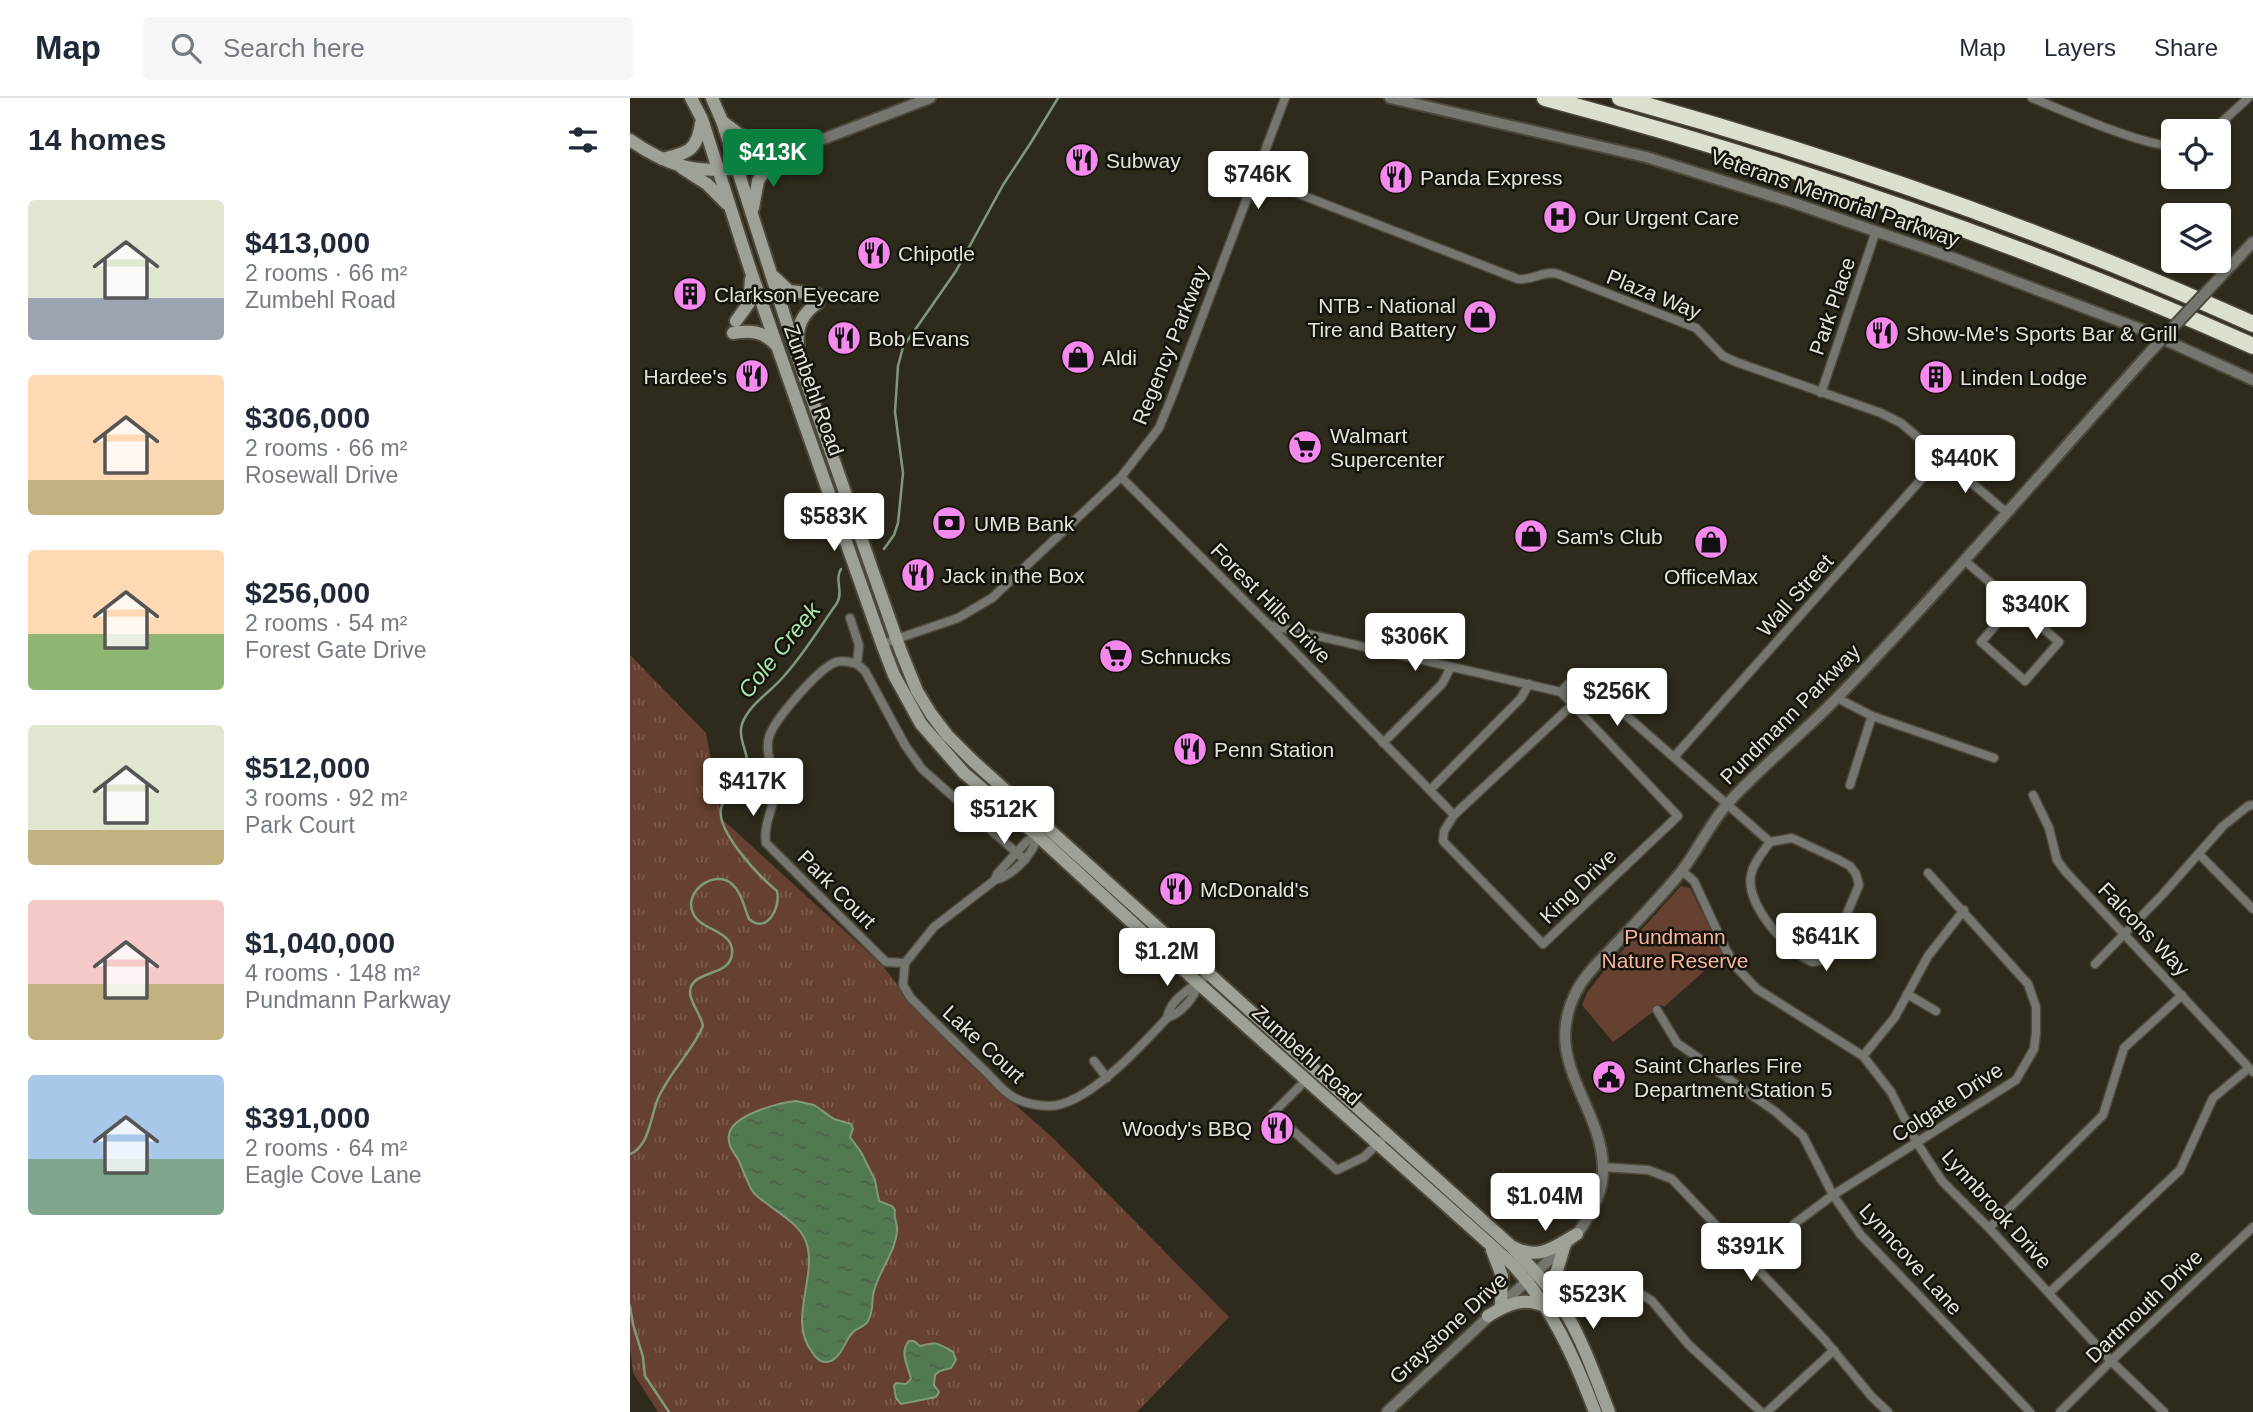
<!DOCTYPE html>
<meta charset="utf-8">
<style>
body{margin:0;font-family:Helvetica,sans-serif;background:#f6f6f7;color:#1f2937;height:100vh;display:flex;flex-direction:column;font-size:26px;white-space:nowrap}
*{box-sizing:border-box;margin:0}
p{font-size:23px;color:#747a83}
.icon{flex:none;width:38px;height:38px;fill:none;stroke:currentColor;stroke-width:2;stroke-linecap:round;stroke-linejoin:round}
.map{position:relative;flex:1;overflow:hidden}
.details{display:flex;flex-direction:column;background:#fff;width:630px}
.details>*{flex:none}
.tools{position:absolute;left:1531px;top:21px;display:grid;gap:14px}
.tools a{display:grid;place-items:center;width:70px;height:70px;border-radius:7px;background:#fff;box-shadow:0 2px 5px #0004;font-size:35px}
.price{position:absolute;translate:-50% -60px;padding:0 16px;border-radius:7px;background:#fff;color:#222;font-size:23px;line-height:46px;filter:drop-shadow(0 2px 4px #0008)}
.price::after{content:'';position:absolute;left:50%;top:42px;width:21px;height:16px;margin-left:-10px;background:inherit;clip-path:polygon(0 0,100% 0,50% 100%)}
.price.on{background:#0b8043;color:#fff}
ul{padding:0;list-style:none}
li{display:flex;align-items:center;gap:21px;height:175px;padding:0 28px}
li span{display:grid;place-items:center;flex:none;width:196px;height:140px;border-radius:7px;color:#555}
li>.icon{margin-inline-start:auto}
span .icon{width:84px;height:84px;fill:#fffc;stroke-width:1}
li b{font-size:30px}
h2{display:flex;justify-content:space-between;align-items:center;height:84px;padding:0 28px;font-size:30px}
header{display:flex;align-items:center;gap:42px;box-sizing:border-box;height:98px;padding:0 35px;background:#fff;border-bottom:2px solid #e0e1e3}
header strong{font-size:33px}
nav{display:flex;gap:38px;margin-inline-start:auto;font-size:24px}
.search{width:490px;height:63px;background:#f6f6f7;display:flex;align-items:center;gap:18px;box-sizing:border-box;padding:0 24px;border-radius:7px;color:#747a83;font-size:26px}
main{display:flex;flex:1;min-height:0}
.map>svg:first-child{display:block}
.grass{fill:url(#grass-tufts)}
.green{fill:#664030}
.water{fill:url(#water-ripples);stroke:#7e9a7a;stroke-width:2}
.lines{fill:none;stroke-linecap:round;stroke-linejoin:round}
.stream{stroke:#7e9a7a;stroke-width:2.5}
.minor-casing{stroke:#4c483a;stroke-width:11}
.tertiary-casing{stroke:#4c483a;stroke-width:14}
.secondary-casing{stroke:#4c483a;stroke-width:16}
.motorway-casing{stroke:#4c483a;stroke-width:19}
.minor{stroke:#74766f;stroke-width:8}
.tertiary{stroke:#74766f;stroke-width:10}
.secondary{stroke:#9ea195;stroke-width:12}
.motorway{stroke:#dbe0cd;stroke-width:16}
.tertiary-bridge-casing{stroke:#4c483a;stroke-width:14;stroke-linecap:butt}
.tertiary-bridge{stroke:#74766f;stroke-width:10}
.labels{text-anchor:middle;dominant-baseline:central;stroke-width:5;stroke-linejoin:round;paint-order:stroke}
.poi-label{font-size:21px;fill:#e5e3d9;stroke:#15130d;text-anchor:start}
.street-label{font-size:21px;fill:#e5e3d9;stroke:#15130d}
.park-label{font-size:21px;fill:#f7b599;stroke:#15130d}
.water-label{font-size:23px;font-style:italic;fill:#a8e6a5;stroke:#15130d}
</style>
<header>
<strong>Map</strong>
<div class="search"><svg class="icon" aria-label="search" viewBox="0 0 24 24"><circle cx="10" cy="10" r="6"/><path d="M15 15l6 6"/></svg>Search here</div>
<nav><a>Map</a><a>Layers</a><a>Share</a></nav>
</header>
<main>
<section class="details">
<h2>14 homes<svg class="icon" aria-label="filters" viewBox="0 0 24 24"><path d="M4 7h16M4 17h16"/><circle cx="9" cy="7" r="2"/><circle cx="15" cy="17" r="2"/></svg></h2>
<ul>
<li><span style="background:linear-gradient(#dfe7d0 70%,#9aa5b1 0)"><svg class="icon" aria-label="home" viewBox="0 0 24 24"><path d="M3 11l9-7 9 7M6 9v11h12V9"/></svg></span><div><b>$413,000</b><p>2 rooms · 66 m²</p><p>Zumbehl Road</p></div></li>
<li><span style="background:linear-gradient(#ffd9b3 75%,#c2b280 0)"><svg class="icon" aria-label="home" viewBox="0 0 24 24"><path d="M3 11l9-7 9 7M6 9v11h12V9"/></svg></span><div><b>$306,000</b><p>2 rooms · 66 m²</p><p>Rosewall Drive</p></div></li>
<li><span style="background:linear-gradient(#ffd9b3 60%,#8fb573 0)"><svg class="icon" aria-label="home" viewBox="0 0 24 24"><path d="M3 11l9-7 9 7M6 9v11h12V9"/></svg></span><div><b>$256,000</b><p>2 rooms · 54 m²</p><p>Forest Gate Drive</p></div></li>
<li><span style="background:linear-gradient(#dfe7d0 75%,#c2b280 0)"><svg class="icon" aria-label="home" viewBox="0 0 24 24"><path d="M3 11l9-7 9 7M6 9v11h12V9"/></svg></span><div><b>$512,000</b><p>3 rooms · 92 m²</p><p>Park Court</p></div></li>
<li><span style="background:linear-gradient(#f6c9c9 60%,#c2b280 0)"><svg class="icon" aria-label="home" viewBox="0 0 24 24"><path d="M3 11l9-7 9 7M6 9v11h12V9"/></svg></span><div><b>$1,040,000</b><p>4 rooms · 148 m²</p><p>Pundmann Parkway</p></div></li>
<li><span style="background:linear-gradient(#a9c7e8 60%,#7fa58c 0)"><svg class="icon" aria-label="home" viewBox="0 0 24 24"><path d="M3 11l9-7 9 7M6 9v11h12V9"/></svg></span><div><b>$391,000</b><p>2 rooms · 64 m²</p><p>Eagle Cove Lane</p></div></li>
</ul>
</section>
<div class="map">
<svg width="1623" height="1314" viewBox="0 0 1623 1314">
<defs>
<pattern id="grass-tufts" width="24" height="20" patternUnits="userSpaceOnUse" patternTransform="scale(1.75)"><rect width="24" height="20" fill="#664030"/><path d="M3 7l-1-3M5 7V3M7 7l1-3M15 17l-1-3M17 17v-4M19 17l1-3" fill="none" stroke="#7c5b4d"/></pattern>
<pattern id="water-ripples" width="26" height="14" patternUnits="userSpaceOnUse" patternTransform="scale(1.75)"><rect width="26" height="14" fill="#527a51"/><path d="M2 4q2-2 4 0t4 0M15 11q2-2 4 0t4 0" fill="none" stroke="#4c624a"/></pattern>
</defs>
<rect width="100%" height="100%" fill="#2f2b1c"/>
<polygon class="grass" points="0,557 76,635 92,721 252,867 293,919 334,961 423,1040 599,1219 507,1314 28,1314 3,1275 0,1249"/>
<polygon class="green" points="1051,788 1060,790 1093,856 1034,909 1032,907 983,944 952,907 957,895 973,874"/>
<g class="water">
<path d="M 166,1003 L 184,1007 L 204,1021 L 221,1026 L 223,1031 L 220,1039 L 231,1054 L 245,1082 L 249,1103 L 262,1108 L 265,1112 C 263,1120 268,1125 267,1133 C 265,1156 247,1175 243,1197 C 242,1206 243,1215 238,1223 C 234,1230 227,1229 222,1235 C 214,1244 210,1265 194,1264 C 188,1263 185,1259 182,1254 C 159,1224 184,1185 178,1151 C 174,1124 140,1112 124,1095 C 119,1090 112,1069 108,1061 C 103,1054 97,1046 99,1037 C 101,1017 149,1005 166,1003 Z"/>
<path d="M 279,1243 L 284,1243 L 290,1248 C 306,1243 308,1245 323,1254 L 326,1262 L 321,1270 L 310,1273 L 305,1277 L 304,1287 L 309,1294 L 306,1299 L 271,1306 L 266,1300 L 264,1288 L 266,1285 L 276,1286 L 281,1281 C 278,1268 269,1254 279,1243 Z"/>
</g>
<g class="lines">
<g class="stream">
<polyline points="254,451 264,437 268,425 273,375 265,314 268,268 273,249 326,173 373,87 400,46 428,0"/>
<path d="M 0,1056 C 18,1050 21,1019 27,1003 C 38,975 61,956 73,928 C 71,914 51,896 65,883 C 76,873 100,875 102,856 C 105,832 70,833 63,815 C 53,793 85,771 102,786 C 112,795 114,809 119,821 C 137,837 151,809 147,793 C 130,779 82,730 92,707 C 97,695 114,687 117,673 C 121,658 107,642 112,626 C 119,606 141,594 154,578 C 174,556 190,529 207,505 C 214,493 204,482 211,471"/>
<polyline points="0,1208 3,1226 13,1259 15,1278 39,1314"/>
</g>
<g class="minor-casing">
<g id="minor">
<path d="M 1402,0 C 1430,11 1519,51 1544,47"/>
<polyline points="1582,33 1618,0"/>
<path d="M 625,79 L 888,181 C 903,183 913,172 928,176 L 1066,230 L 1093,258 L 1106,264 L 1251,315 L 1271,325 L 1376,414"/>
<polyline points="1191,295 1246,133"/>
<polyline points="491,379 639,527 824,717"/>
<polyline points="1334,462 1429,544 1395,583 1351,544 1385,505"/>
<polyline points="220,520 229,547 227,566 235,573 275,647 292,671 395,762"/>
<polyline points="639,527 931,594 1048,718 913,846 813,743 814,733 824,717 942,607"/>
<polyline points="252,546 328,520 362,500 491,379 529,330 541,301 655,0"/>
<path d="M 227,566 C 220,564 214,562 206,564 C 189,570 144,622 139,639 C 134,657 146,674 145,692 C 144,710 133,726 136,745 L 256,864 L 275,865"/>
<path d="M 931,594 L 948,575 L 1140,744 C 1133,754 1123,765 1121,777 C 1115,806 1157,853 1182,864 L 1189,863 L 1198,856 L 1204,846 L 1229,787 L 1226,776 L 1220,768 L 1207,761 L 1162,740 L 1140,744"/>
<polyline points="1207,600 1242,618 1364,660"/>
<polyline points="753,645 812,586 821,569"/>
<polyline points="1044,659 1312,358"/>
<polyline points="1220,687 1242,618"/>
<polyline points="800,692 891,600 899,586"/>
<polyline points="1403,697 1419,730 1427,762 1435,773 1623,974"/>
<path d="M 408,738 C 403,756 383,778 365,782 L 304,829 L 275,865 L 273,887 L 280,899 C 303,923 328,947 352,970 C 363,980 371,992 383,999 C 393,1005 408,1008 419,1008 C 457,1008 513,946 537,920 C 550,916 566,899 568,885"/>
<polyline points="1569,756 1623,811"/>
<polyline points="1052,773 1064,783 1096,852 1108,871 1127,891 1233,958 1261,994 1287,1045 1312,1083 1359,1130 1481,1263 1534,1314"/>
<polyline points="365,782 367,776 397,743 411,735"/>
<polyline points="1465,866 1533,796 1593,728 1618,708 1623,707"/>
<polyline points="1277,896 1306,913"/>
<polyline points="1027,912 1047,945 1146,1014 1173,1038 1203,1097 1230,1136 1400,1314"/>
<path d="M 537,920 C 541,898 564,890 578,876"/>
<polyline points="1233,958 1265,919 1298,858 1334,812"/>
<polyline points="464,963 477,980"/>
<polyline points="676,982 643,1015 707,1072 734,1059 757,1037"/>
<polyline points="973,1069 1018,1072 1042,1081 1194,1241 1242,1299 1258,1314"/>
<polyline points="1164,1126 1203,1097 1386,982 1404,951 1406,935 1406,909 1398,886 1298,775"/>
<polyline points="1359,1130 1473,1017 1494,950 1552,897"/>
<polyline points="993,1185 1022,1203 1058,1246 1131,1314"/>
<polyline points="1419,1195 1550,1072 1583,1000 1619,970"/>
<polyline points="1137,1314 1204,1252"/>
<polyline points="1430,1314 1481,1263 1623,1129"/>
</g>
</g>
<g class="tertiary-casing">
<g id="tertiary">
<polyline points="760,0 1016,59 1158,103 1326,161 1513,232 1623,282"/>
<polyline points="107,70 162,53 300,0"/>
<polyline points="1609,159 1623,144"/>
<path d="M 757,1314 L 947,1136 C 961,1117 974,1094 973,1069 C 971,1005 910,962 947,892 C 956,876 970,862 983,849 C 1006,824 1030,800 1051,774 C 1068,752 1080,725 1099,704 C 1133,667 1173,635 1208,599 C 1316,487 1417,368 1521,253"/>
</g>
</g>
<g class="secondary-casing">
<g id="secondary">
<path d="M 61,0 L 72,21 L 121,174 L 252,546 L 264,577 L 291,626 L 334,675 L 408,738 L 568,885 L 883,1167 C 922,1209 945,1261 965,1314"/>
<path d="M 82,0 L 92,23 L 170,266 L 270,551 L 287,593 L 301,616 L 317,637 L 343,663 L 881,1148 C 901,1169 921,1190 936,1215 C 954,1246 966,1281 979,1314"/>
<polyline points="93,24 121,45 162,53"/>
<path d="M 0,42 C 36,67 64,76 107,70"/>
<path d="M 32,61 C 58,55 67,53 71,25"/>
<polyline points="52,70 77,86 97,106"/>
<polyline points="123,110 128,83 144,59"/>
<polyline points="144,179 159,193 187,196"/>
<polyline points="106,223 119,205 121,181"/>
<path d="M 103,235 C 121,232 133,233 146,247"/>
<path d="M 168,248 C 166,230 172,215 188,205"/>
<path d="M 883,1149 C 910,1163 924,1149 947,1136"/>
<polyline points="862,1152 872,1178 871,1207"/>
<polyline points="930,1201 925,1179 935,1146"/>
<path d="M 858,1218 C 878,1206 894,1198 916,1209"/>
</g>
</g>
<g class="motorway-casing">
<g id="motorway">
<path d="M 915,0 C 1161,65 1391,145 1623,248"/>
<path d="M 990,0 C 1207,59 1418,134 1623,226"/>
</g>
</g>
<use href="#minor" class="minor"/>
<use href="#tertiary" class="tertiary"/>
<use href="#secondary" class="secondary"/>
<use href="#motorway" class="motorway"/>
<g class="tertiary-bridge-casing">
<polyline id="tertiary-bridge" points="1521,253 1609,159"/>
</g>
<use href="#tertiary-bridge" class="tertiary-bridge"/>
</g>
<defs>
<g id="restaurant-disc" transform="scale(1.75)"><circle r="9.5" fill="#f589ee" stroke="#15130d"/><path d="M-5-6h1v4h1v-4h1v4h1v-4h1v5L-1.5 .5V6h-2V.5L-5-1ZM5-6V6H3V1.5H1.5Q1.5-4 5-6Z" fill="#111"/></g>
<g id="hospital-disc" transform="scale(1.75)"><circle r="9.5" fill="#f589ee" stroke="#15130d"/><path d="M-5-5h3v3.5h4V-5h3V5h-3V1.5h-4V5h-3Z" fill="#111"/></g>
<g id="building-disc" transform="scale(1.75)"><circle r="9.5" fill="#f589ee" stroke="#15130d"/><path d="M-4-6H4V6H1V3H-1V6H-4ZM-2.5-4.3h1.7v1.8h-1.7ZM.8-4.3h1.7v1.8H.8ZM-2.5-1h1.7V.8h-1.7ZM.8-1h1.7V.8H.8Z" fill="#111"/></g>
<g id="shop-disc" transform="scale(1.75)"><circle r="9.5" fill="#f589ee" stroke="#15130d"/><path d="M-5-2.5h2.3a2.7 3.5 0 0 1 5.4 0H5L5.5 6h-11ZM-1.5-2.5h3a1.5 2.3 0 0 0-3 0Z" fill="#111"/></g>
<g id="supermarket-disc" transform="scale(1.75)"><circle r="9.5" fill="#f589ee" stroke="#15130d"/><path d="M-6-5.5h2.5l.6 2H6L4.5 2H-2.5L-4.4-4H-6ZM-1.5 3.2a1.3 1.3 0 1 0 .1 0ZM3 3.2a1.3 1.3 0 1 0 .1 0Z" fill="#111"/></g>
<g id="bank-disc" transform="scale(1.75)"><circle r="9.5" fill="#f589ee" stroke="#15130d"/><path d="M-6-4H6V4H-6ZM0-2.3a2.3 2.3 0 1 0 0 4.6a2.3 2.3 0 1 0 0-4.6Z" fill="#111"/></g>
<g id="civic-disc" transform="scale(1.75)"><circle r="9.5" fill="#f589ee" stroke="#15130d"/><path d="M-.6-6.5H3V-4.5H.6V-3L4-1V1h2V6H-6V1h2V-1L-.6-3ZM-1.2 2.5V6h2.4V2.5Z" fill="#111"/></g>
</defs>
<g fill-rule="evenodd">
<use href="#restaurant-disc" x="452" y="62"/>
<use href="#restaurant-disc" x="766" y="79"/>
<use href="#hospital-disc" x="930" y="119"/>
<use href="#restaurant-disc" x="244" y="155"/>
<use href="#building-disc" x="60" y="196"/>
<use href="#shop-disc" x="850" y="219"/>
<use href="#restaurant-disc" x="1252" y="235"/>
<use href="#restaurant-disc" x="214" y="240"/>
<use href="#shop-disc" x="448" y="259"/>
<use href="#restaurant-disc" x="122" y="278"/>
<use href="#building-disc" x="1306" y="279"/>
<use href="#supermarket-disc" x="675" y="349"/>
<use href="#bank-disc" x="319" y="425"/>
<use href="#shop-disc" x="901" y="438"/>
<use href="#shop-disc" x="1081" y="444"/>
<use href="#restaurant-disc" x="288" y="477"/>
<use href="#supermarket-disc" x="486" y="558"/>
<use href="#restaurant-disc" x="560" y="651"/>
<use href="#restaurant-disc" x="546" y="791"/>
<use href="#civic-disc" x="979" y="979"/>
<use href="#restaurant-disc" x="647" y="1030"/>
</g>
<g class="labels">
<g class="poi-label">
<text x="476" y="62">Subway</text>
<text x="790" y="79">Panda Express</text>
<text x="954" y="119">Our Urgent Care</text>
<text x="268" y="155">Chipotle</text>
<text x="84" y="196">Clarkson Eyecare</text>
<text x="826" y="207" text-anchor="end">NTB - National<tspan x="826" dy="24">Tire and Battery</tspan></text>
<text x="1276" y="235">Show-Me's Sports Bar &amp; Grill</text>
<text x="238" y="240">Bob Evans</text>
<text x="472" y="259">Aldi</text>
<text x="97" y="278" text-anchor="end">Hardee's</text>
<text x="1330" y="279">Linden Lodge</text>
<text x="700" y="337">Walmart<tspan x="700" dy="24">Supercenter</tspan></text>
<text x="344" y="425">UMB Bank</text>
<text x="926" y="438">Sam's Club</text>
<text x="312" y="477">Jack in the Box</text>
<text x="1081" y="478" text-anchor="middle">OfficeMax</text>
<text x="510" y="558">Schnucks</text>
<text x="584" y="651">Penn Station</text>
<text x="570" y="791">McDonald's</text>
<text x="1004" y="967">Saint Charles Fire<tspan x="1004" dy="24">Department Station 5</tspan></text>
<text x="622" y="1030" text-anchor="end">Woody's BBQ</text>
</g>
<g class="street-label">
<text transform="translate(1205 100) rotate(19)">Veterans Memorial Parkway</text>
<text transform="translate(1024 196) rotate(22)">Plaza Way</text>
<text transform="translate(1202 208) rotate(-71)">Park Place</text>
<text transform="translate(540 247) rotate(-68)">Regency Parkway</text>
<text transform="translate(184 292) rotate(70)">Zumbehl Road</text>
<text transform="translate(1165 497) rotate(-48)">Wall Street</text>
<text transform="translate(641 505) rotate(45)">Forest Hills Drive</text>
<text transform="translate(1160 616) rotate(-45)">Pundmann Parkway</text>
<text transform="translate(948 788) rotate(-44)">King Drive</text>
<text transform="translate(207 791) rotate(45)">Park Court</text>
<text transform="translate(1514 831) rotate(46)">Falcons Way</text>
<text transform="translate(354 946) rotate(43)">Lake Court</text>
<text transform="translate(677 957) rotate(42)">Zumbehl Road</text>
<text transform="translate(1317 1004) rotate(-33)">Colgate Drive</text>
<text transform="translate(1367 1111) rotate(48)">Lynnbrook Drive</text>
<text transform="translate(1281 1161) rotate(48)">Lynncove Lane</text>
<text transform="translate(1514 1208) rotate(-44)">Dartmouth Drive</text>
<text transform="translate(818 1230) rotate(-43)">Graystone Drive</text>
</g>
<g class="park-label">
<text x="1045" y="838">Pundmann<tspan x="1045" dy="24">Nature Reserve</tspan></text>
</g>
<g class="water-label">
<text transform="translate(149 552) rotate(-51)">Cole Creek</text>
</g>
</g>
</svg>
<div class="tools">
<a><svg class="icon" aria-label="locate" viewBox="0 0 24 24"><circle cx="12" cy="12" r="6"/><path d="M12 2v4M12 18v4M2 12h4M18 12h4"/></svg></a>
<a><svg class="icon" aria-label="layers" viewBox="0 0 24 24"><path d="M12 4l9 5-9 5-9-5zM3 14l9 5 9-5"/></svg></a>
</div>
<b class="price on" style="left:143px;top:91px">$413K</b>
<b class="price" style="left:628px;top:113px">$746K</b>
<b class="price" style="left:1335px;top:397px">$440K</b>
<b class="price" style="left:204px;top:455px">$583K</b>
<b class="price" style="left:1406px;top:543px">$340K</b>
<b class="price" style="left:785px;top:575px">$306K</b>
<b class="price" style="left:987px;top:630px">$256K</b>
<b class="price" style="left:123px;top:720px">$417K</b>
<b class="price" style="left:374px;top:748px">$512K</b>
<b class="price" style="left:1196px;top:875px">$641K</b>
<b class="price" style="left:537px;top:890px">$1.2M</b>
<b class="price" style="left:915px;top:1135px">$1.04M</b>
<b class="price" style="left:1121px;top:1185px">$391K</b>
<b class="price" style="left:963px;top:1233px">$523K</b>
</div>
</main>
